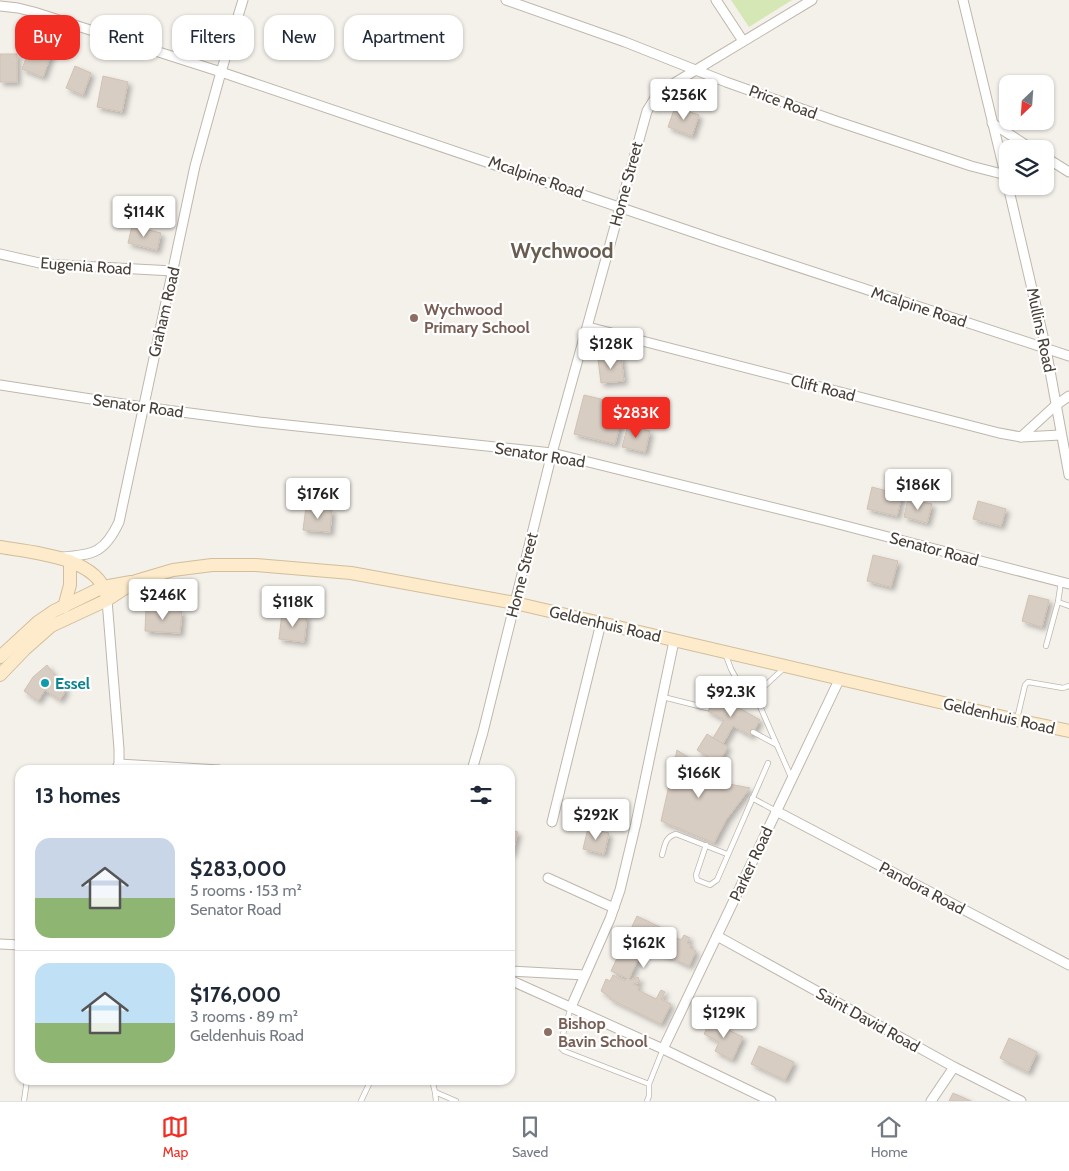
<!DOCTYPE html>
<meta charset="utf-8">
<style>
body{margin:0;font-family:Cabin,sans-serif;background:#f2f2f3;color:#1f2937;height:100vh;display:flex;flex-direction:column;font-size:19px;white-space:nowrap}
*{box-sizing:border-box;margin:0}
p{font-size:16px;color:#747a83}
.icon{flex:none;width:28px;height:28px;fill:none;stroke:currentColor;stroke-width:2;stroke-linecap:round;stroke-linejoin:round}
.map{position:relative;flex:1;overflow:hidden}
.drawer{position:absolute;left:15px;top:765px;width:500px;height:320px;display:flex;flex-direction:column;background:#fff;border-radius:15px;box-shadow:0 1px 4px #0004}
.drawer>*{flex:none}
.hud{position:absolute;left:15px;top:15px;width:500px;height:45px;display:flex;gap:10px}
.needle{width:32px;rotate:205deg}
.buttons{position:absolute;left:999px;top:75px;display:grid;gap:10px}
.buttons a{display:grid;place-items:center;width:55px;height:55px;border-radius:10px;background:#fff;box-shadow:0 1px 4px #0004;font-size:25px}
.price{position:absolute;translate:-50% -42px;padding:0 11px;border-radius:5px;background:#fff;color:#222;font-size:16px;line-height:32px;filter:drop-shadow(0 1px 2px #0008)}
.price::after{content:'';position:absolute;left:50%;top:30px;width:15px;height:11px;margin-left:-8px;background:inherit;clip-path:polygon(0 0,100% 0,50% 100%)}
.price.active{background:#f22d23;color:#fff}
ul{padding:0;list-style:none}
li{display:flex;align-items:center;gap:15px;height:125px;padding:0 20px}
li+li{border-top:1px solid #e0e1e3}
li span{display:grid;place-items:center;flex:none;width:140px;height:100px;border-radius:15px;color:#555}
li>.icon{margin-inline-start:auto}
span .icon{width:60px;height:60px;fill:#fffc;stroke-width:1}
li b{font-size:21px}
h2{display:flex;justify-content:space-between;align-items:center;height:60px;padding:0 20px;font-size:21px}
.chip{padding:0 18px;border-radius:15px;background:#fff;box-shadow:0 1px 4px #0004;font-size:18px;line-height:45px}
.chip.active{background:#f22d23;color:#fff}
.menu{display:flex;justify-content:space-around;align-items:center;height:70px;border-top:1px solid #e0e1e3;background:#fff;font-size:14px;color:#747a83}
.menu a{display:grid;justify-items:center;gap:2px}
.menu .active{color:#f22d23}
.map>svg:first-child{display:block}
.green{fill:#d5e7b4}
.building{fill:#d8cdc2;stroke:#d0c2b3;filter:url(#shadow)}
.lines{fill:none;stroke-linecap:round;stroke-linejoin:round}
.lane-casing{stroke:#bfb7ac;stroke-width:6}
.street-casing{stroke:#bfb7ac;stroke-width:11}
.secondary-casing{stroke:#d2be9b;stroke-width:14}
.lane{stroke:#fff;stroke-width:4.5}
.street{stroke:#fff;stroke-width:9}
.secondary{stroke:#fdebcb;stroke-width:12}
.education-dot{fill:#8d6e63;stroke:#fff;stroke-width:2}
.culture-dot{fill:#0f9aa8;stroke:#fff;stroke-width:2}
.labels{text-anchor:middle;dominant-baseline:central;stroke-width:4.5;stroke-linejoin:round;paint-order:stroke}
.street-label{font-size:16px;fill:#484038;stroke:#fff}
.education-label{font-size:16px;font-weight:bold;fill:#785e54;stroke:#fff;text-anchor:start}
.culture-label{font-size:16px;font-weight:bold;fill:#0d838f;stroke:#fff;text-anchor:start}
.district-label{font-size:21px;font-weight:bold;fill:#6a5d50;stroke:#fff}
</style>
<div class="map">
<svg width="1069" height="1101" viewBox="0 0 1069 1101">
<defs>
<filter id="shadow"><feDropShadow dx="3.5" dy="3.5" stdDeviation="2.5" flood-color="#0004"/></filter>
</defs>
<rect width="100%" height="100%" fill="#f4f0ea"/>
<polygon class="green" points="731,0 792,0 749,27"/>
<g class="building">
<polygon points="33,39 54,47 43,77 22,69"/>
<rect x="0" y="54" width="17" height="28"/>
<polygon points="75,66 91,73 83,95 66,88"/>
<polygon points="103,76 128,82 122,112 97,107"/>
<polygon points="675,107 699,115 692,136 668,127"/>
<polygon points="132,226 161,233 157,250 128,243"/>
<polygon points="621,356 624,381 601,383 598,359"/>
<polygon points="584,395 625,405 615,444 574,434"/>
<polygon points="628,425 650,431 645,452 622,447"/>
<polygon points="872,487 902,495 897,516 867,509"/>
<polygon points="908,499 932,504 927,523 904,517"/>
<polygon points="978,501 1006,509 1001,526 973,519"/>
<polygon points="306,507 332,510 330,532 303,530"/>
<polygon points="873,555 898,561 891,587 867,581"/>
<polygon points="1029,595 1049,600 1042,627 1022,621"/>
<polygon points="146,608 182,611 180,633 145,631"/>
<polygon points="282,613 307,616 304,642 279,639"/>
<polygon points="47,665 66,690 60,700 45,690 38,701 24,691 33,677"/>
<polygon points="715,694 760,720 751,736 733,726 723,744 713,738 724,720 706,710"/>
<polygon points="707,734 728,747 718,763 697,750"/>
<polygon points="677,750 729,784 750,788 726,820 714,843 661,821"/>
<polygon points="588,828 609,833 604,854 583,849"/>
<polygon points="510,830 518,832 512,854 510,853"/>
<polygon points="637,916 662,928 661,931 681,940 684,935 690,938 687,943 691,945 690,948 696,951 689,966 649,947 657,930 652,928 629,979 631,980 638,977 640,982 633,984 639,987 638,990 656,999 661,990 665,992 661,999 671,1004 661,1024 610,999 610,997 601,991 606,979 610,981 613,975 625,981 627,978 611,971"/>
<polygon points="715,1020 727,1027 726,1029 743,1037 732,1060 715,1051 719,1042 704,1034 709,1024 712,1026"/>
<polygon points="1009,1038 1037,1052 1028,1072 1000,1058"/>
<polygon points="759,1046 794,1062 785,1080 751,1064"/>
<polygon points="953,1093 971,1101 949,1101"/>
</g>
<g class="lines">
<g class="lane-casing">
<g id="lane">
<polyline points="1058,602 1061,582"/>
<polyline points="1046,646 1058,602 1069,606"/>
<polyline points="725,653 731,669 737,680 755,695 791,777"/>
<polyline points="755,695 784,668"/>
<polyline points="663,697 707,708"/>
<polyline points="1017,719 1025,685 1028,682 1063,688 1069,686"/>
<polyline points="753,732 777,745"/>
<polyline points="752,798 776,811"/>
<polyline points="706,845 696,875 697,880 710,885 717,880 768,763"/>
<path d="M 662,855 C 665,845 665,837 676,834 L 727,854"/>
<polyline points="571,1007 561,1041 561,1048 564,1051 649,1084"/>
<polyline points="432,1080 435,1092"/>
<polyline points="24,1101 27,1080"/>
<polyline points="361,1101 371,1080"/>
<polyline points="436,1101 435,1092 456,1101"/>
<polyline points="647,1101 649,1096 649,1084 663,1049"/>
</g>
</g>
<g class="street-casing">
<g id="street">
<polyline points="506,0 625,42 726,82 836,121 971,166 1006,175"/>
<polyline points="716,0 743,41"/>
<polyline points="963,0 1006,178"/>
<polyline points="0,6 18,8 34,12 221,72 719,241 1069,356"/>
<polyline points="992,123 1032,149"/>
<polyline points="1045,157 1069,172"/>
<polyline points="1008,186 1046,349 1069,475"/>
<polyline points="0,254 44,264 173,271"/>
<polyline points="588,327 999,433 1021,437 1061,435"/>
<polyline points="0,385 143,407 259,422 552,453 823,520 1069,584"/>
<polyline points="1021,437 1056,405 1069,396"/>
<path d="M 62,557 C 94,555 105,552 119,522 L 195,166 L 221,72 L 243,0"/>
<polyline points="107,600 119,749 119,764 116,770"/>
<polyline points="119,764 219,770"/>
<polyline points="472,770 483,732 552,453 647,111 657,95 676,82 812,0"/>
<polyline points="776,811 1069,965"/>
<polyline points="552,822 601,623"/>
<polyline points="548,878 614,908"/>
<polyline points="717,936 954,1067 1021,1101"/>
<polyline points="0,944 20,945"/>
<polyline points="510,971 585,975"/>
<polyline points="510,980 663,1049 771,1101"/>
<polyline points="571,1007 610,919 620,890 636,823 674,641"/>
<polyline points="663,1049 840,678"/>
<polyline points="931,1101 954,1067"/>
</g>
</g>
<g class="secondary-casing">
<g id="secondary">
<path d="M 0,547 C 31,552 97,557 106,594"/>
<polyline points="64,607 70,585 70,561"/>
<polyline points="0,657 38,622 54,611 103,587 131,582"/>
<polyline points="0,675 25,649 51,626 107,600 136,581 173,570 212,565 256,565 351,573 515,603 1012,719 1069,731"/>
</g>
</g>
<use href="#lane" class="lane"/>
<use href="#street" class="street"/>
<use href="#secondary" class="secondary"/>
</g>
<g class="education-dot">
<circle cx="414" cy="318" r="5"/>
<circle cx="548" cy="1032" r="5"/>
</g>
<circle class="culture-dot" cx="45" cy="683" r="5"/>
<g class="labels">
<g class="street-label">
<text transform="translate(783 102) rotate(20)">Price Road</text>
<text transform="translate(536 177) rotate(19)">Mcalpine Road</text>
<text transform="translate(626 184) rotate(-75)">Home Street</text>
<text transform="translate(86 266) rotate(4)">Eugenia Road</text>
<text transform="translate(919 307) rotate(18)">Mcalpine Road</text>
<text transform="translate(164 312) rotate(-77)">Graham Road</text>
<text transform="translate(1041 330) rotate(78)">Mullins Road</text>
<text transform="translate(823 388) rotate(14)">Clift Road</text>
<text transform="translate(138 406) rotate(8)">Senator Road</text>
<text transform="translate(540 455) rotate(9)">Senator Road</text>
<text transform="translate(934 549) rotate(15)">Senator Road</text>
<text transform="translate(522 575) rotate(-76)">Home Street</text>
<text transform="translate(605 624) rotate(13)">Geldenhuis Road</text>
<text transform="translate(999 716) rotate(13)">Geldenhuis Road</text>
<text transform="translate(751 864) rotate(-65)">Parker Road</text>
<text transform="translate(922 888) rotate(28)">Pandora Road</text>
<text transform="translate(868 1020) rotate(29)">Saint David Road</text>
</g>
<g class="education-label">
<text x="424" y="309">Wychwood<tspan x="424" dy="18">Primary School</tspan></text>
<text x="558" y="1023">Bishop<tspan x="558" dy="18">Bavin School</tspan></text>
</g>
<g class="culture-label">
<text x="55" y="683">Essel</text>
</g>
<g class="district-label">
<text x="562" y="250">Wychwood</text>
</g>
</g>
</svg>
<div class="buttons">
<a><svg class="needle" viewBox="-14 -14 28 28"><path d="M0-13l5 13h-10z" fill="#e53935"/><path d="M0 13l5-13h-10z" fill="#747a83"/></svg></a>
<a><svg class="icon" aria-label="layers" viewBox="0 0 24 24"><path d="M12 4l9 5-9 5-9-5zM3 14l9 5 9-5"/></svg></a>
</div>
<b class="price" style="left:684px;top:121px">$256K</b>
<b class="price" style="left:144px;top:238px">$114K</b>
<b class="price" style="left:611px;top:370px">$128K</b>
<b class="price active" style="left:636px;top:439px">$283K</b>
<b class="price" style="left:918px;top:511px">$186K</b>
<b class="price" style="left:318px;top:520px">$176K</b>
<b class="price" style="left:163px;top:621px">$246K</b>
<b class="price" style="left:293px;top:628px">$118K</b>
<b class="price" style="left:731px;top:718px">$92.3K</b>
<b class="price" style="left:699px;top:799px">$166K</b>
<b class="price" style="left:596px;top:841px">$292K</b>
<b class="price" style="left:644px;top:969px">$162K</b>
<b class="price" style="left:724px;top:1039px">$129K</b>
<div class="hud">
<a class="chip active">Buy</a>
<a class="chip">Rent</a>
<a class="chip">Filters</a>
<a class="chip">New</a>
<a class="chip">Apartment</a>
</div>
<section class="drawer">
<h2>13 homes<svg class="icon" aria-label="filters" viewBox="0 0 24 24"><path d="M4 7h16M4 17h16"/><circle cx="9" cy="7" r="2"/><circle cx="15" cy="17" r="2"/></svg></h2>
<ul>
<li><span style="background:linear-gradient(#c9d6e8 60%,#8fb573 0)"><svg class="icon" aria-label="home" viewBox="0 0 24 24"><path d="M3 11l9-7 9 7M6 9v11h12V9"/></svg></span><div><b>$283,000</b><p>5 rooms · 153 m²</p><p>Senator Road</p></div></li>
<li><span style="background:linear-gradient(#bfe0f5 60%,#8fb573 0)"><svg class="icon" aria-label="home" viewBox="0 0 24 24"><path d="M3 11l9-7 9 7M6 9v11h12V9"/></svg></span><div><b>$176,000</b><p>3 rooms · 89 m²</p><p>Geldenhuis Road</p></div></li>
</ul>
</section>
</div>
<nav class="menu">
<a class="active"><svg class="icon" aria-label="map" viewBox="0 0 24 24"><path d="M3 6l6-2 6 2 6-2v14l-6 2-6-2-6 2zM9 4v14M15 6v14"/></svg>Map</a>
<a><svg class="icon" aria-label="saved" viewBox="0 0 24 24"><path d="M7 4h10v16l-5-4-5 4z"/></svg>Saved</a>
<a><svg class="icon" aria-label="home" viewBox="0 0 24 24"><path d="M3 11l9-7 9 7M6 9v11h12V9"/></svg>Home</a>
</nav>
